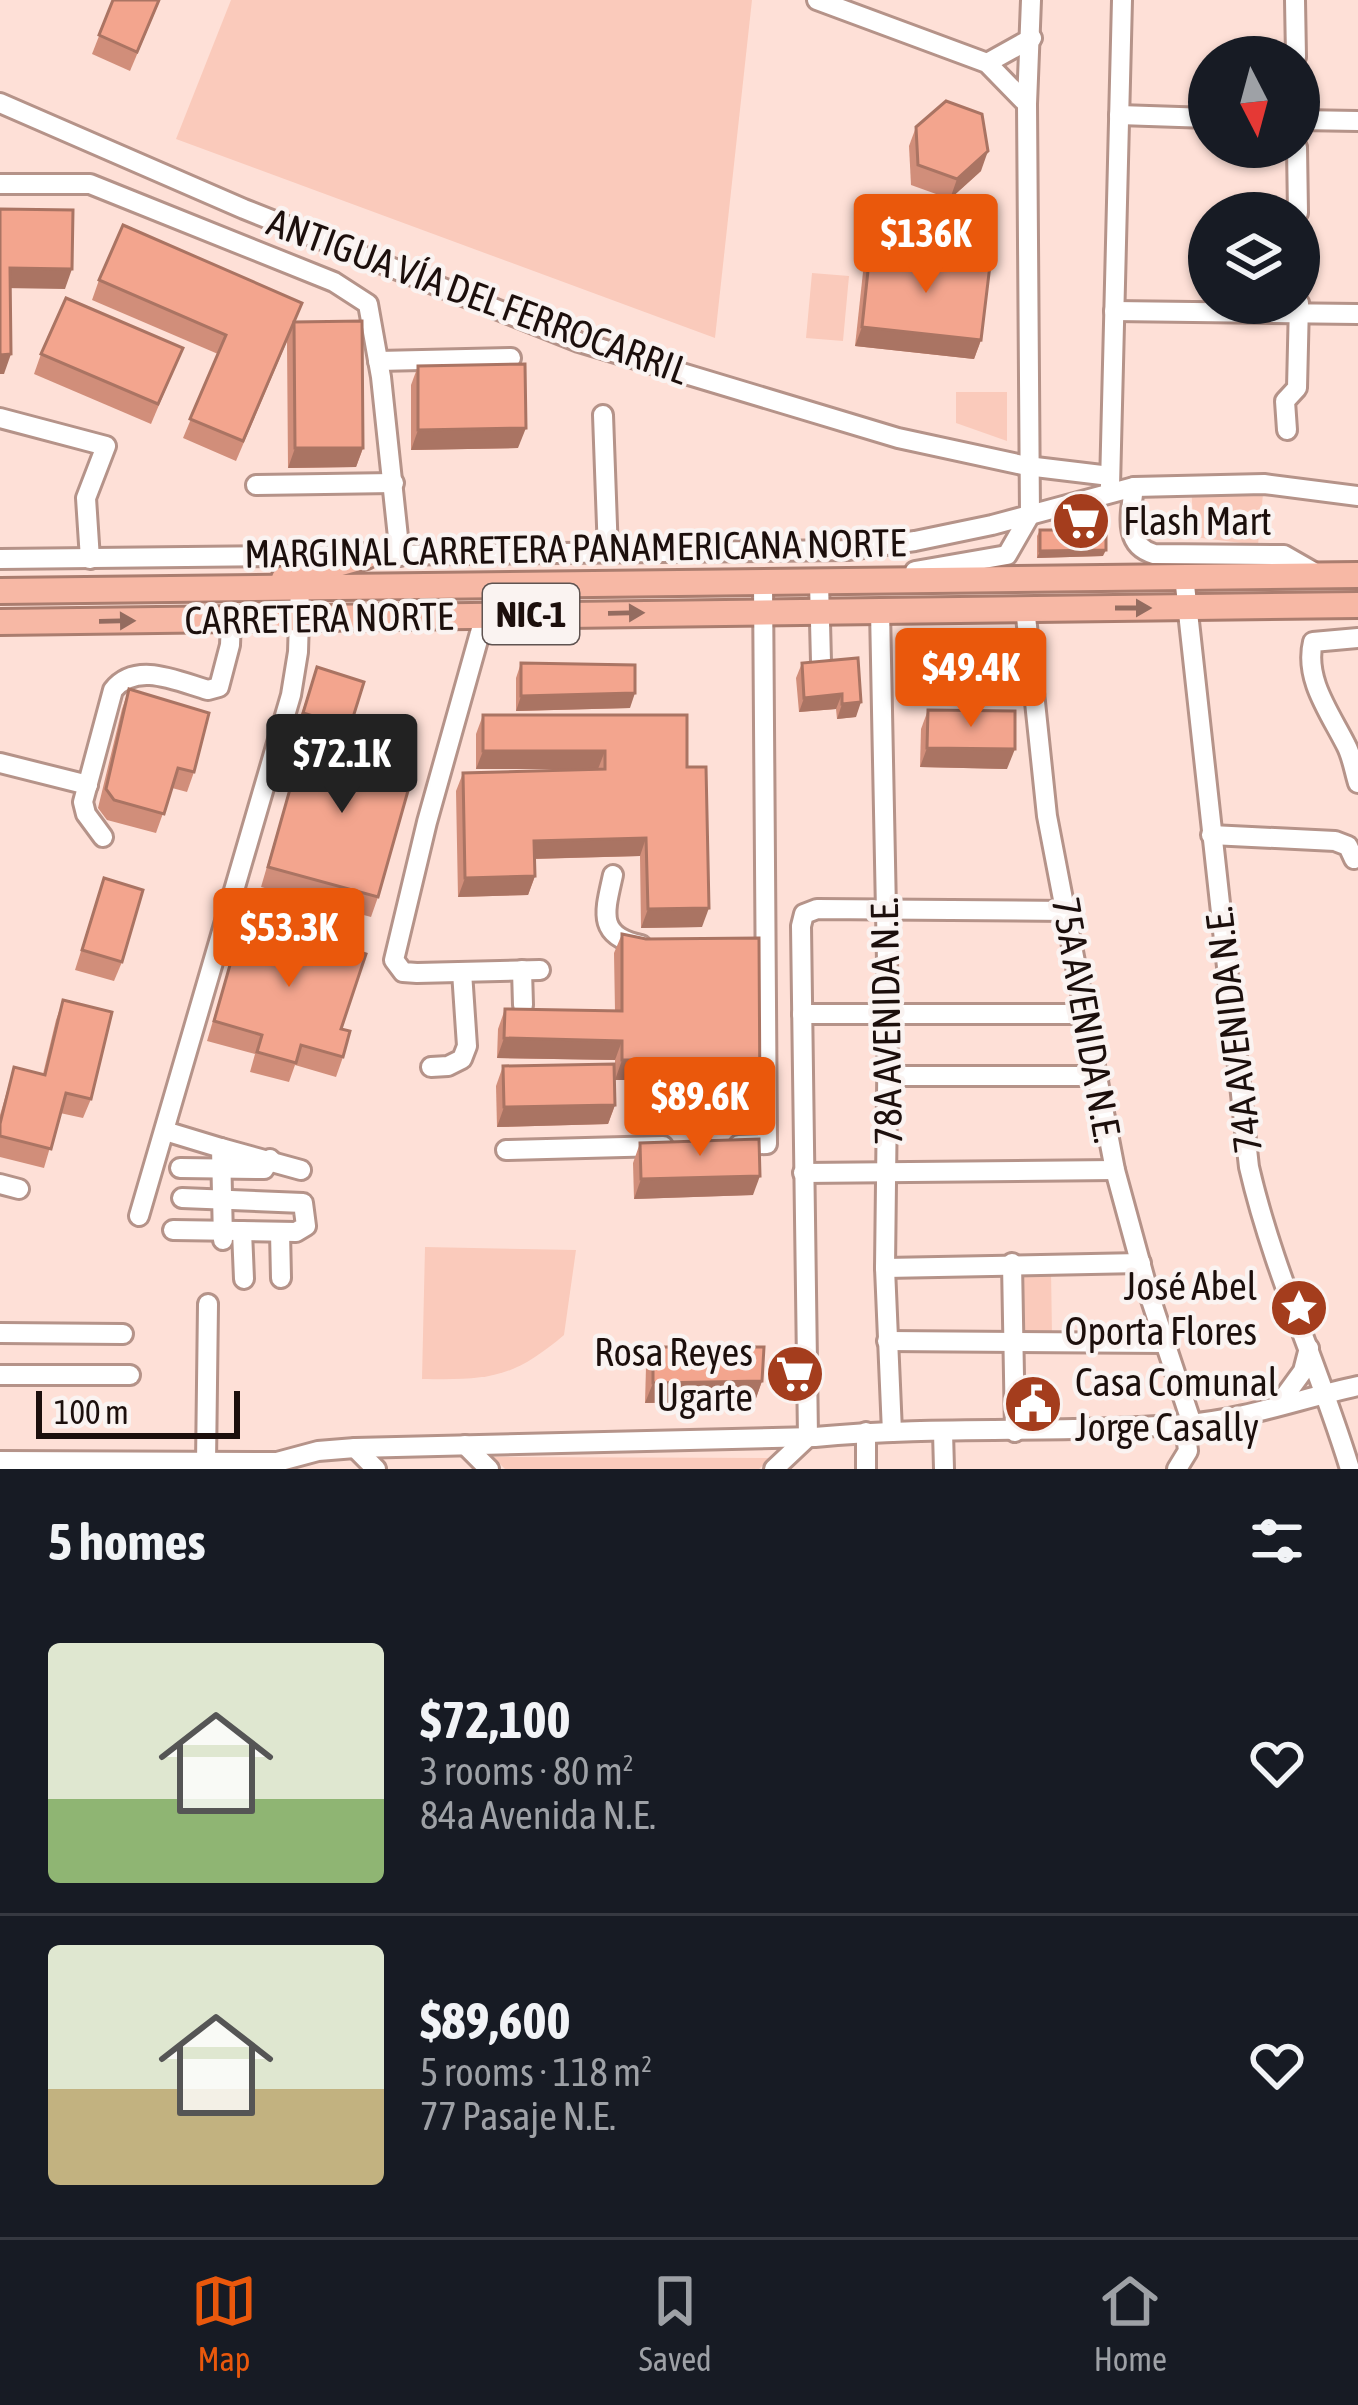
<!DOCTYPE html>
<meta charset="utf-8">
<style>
body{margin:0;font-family:"Asap Condensed",sans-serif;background:#242831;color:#f1f3f6;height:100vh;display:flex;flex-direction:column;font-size:45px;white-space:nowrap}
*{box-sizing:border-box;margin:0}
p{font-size:39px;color:#9ea1a6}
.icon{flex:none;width:66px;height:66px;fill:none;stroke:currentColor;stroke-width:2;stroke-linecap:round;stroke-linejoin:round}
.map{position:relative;height:1469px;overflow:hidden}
.details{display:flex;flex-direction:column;background:#171b24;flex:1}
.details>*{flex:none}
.needle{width:78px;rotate:174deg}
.controls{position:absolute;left:1188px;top:36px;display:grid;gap:24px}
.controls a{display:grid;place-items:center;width:132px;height:132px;border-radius:50%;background:#171b24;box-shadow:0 3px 9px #0004;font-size:60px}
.scale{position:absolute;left:36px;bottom:30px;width:204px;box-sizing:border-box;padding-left:12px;border:6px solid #1c0f0c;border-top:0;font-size:33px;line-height:42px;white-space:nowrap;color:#1c0f0c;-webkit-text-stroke:9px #faf3f1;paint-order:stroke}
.price{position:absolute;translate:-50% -102px;padding:0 27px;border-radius:12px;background:#ea580c;color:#fff;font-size:39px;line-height:78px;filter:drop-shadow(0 3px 6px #0008)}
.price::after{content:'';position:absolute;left:50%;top:72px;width:36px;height:27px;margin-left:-18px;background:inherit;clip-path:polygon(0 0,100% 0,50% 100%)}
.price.on{background:#222;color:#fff}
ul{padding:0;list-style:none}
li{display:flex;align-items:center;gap:36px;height:300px;padding:0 48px}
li+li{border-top:3px solid #363941}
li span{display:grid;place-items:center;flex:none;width:336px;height:240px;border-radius:12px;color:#555}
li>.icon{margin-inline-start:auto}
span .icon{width:144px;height:144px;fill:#fffc;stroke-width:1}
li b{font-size:51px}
h2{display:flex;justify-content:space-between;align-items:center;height:144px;padding:0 48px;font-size:51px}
.dock{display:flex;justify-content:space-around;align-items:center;height:168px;border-top:3px solid #363941;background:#171b24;font-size:33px;color:#9ea1a6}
.dock a{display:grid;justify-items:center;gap:6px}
.dock .on{color:#ea580c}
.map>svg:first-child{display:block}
.green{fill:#facabb}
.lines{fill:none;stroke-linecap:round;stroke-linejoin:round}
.minor-casing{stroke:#b59389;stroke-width:24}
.highway-casing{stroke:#aa7d6f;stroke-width:30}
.minor{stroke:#fff;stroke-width:18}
.highway{stroke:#f7b8a5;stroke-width:24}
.wall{fill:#d18e7a}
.shaded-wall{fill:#aa7463}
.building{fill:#f3a58e;stroke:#aa7463;stroke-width:3}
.oneway{fill:#946c60}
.labels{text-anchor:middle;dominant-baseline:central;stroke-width:9;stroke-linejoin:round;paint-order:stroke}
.shield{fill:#faf3f1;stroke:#5f5351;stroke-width:3}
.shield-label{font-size:36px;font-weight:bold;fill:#1c0f0c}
.street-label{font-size:39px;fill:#1c0f0c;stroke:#faf3f1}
.poi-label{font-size:39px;fill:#1c0f0c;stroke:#faf3f1;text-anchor:start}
</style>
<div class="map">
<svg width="1358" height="1469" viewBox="0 0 1358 1469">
<rect width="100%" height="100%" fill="#fee0d7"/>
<g class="green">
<polygon points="231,0 752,0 715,338 176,139"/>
<polygon points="812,273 849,276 843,341 806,338"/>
<polygon points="956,392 1007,392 1007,441 956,423"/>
<polygon points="1191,484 1264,484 1258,545 1194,537"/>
<path d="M 425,1247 L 576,1250 L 564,1335 C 512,1379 489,1380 422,1379 Z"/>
<polygon points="1051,1270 1052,1335 1016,1335 1015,1271"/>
<polygon points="493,1457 771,1458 759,1469 505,1469"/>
</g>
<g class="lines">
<g class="minor-casing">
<g id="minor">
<polyline points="817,0 987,63 1027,104"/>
<polyline points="1295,0 1296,57"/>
<polyline points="987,63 1032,38"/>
<polyline points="0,103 244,209 579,342 898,438 1027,466 1110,476"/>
<polyline points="1119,115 1209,118"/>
<polyline points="1299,120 1358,121"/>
<polyline points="1297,147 1298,213"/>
<polyline points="0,184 90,184 334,282 368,304 381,377 400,556"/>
<polyline points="1114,311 1358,314"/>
<polyline points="378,361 511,358"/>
<polyline points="603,415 608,553"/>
<polyline points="0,418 106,446 86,498 90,559"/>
<polyline points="1287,430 1285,401 1297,388 1299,303"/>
<polyline points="256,485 394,483"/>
<polyline points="1110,486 1122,0"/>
<path d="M 1134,487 C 1131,513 1122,545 1154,554 L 1284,555 L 1319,575"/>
<polyline points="0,559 848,550 915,541 992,525 1134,487 1264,484 1358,496"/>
<polyline points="915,571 1007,555 1030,515 1027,104 1031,0"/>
<path d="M 1184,576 L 1249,1167 C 1273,1271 1319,1367 1350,1469"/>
<polyline points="819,582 821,662"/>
<polyline points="1025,607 1047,816 1115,1170 1148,1291 1192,1424"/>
<polyline points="880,610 888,1012 885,1268 892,1432"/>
<polyline points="485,615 427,822 394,960 403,972 417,973 540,970"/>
<path d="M 1358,638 L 1313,642 C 1304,679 1330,713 1346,745 C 1352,756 1354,770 1358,783"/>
<polyline points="0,763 88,785"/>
<polyline points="1211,835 1335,841 1348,846 1354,859"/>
<path d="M 103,837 L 86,814 L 83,802 L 113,690 C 136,661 177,681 208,690 L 219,687 L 230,645 L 231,620"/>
<path d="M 613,875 C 605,911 596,936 641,945"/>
<polyline points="227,910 351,945"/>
<polyline points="522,970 523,1005"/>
<polyline points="802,1014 1086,1014"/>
<polyline points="431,1067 448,1066 462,1059 467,1046 462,972"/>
<polyline points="888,1076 1099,1076"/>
<polyline points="165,1131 221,1148 223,1240"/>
<polyline points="739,1145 767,1144 763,583"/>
<polyline points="221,1148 301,1170"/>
<polyline points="506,1150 663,1146"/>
<polyline points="180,1168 264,1169 270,1159"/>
<polyline points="803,1173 1115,1170"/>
<polyline points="0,1184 19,1189"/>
<polyline points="139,1216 291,695 298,652 300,586"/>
<polyline points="173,1230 296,1232 306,1226 303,1203 182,1198"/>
<polyline points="242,1231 244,1279"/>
<polyline points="280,1232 281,1278"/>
<polyline points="1012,1263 1015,1432"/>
<polyline points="885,1268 1141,1263"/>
<polyline points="0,1333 123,1334"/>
<polyline points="887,1341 1167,1343"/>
<polyline points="0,1375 130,1375"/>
<polyline points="1279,1404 1303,1371 1309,1348"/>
<polyline points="866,1432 866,1469"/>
<polyline points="943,1432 944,1469"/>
<polyline points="465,1445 489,1469"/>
<polyline points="355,1448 376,1469"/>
<path d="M 0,1461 L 277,1462 L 318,1451 L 355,1448 L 815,1437 C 938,1425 1063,1434 1186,1424 C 1243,1420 1302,1398 1358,1386"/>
<polyline points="206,1463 208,1304"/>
<polyline points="774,1469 808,1437 801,926 804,914 817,909 1068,911"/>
<polyline points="1177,1469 1188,1451 1185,1424"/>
</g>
</g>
<g class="highway-casing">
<g id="highway">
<polyline points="284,579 366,556"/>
<polyline points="0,591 1358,575"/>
<polyline points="0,622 1358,605"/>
</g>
</g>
<use href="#minor" class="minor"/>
<use href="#highway" class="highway"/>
</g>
<g class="wall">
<polygon points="113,0 160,0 130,71 92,54"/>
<polygon points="916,127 981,171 950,199 911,185 909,146"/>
<polygon points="870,252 981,340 974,359 855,346 863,272"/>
<polygon points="99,280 295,322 363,448 356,467 288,468 287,341 236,461 183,438 218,354 92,300"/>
<polygon points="183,348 151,424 34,374 41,354"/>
<polygon points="418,366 518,448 411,450 411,385"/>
<polygon points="1068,513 1098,529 1103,556 1037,558 1037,536 1040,530 1066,530 1066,519"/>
<polygon points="858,658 856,717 837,719 836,709 799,712 796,678 802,663"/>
<polygon points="521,663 630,708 516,711 516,678"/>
<polygon points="317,667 364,682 344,742 297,727"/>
<polygon points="129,689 194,772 187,792 172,788 156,833 107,820 98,808 122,709"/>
<polygon points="928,710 1007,769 920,767 921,729"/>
<polygon points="483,715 687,767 702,927 641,928 640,856 534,859 535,876 528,895 458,897 456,791 463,773 598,769 476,769 476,734"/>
<polygon points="305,736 378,897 371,917 261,887"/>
<polygon points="104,878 122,962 114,981 75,970"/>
<polygon points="244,916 341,1029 343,1057 336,1077 295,1065 289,1082 250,1072 255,1054 207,1041"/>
<polygon points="622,934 753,1123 641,1124 641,1080 615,1080 615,1060 497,1058 498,1029 505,1009 615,1011 614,953"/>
<polygon points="63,1000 91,1099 83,1118 60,1113 44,1168 0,1157 0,1115 14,1067 43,1074 56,1020"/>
<polygon points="503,1066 615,1105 608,1124 497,1127 496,1086"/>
<polygon points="640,1143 753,1195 634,1199 633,1163"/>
<polygon points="653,1347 762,1381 755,1401 645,1403 646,1367"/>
</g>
<g class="shaded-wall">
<polygon points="988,151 981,171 950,199 957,179"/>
<polygon points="10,268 72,269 65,289 3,288"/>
<polygon points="862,327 981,340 974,359 855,346"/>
<polygon points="11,354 4,374 0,374 0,355"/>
<polygon points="526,428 518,448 411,450 418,430"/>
<polygon points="295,448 363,448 356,467 288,468"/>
<polygon points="1106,550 1103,556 1037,558 1040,551"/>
<polygon points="635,693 630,708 516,711 521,696"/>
<polygon points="842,694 836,709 799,712 804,698"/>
<polygon points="861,702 856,717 837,719 842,704"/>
<polygon points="927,748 1015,749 1007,769 920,767"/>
<polygon points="483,751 605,751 598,769 476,769"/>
<polygon points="646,838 640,856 527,859 534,841"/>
<polygon points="535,876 528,895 458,897 465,878"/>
<polygon points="709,908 702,927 641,928 648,909"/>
<polygon points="504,1038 622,1041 615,1060 497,1058"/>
<polygon points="622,1060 648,1060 641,1080 615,1080"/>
<polygon points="648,1104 760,1104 753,1123 641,1124"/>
<polygon points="615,1105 608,1124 497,1127 504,1107"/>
<polygon points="760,1176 753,1195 634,1199 641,1179"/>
<polygon points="762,1381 755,1401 645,1403 653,1383"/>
</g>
<g class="building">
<polygon points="113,0 159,0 137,52 99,35"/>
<polygon points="946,101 982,114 988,151 957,179 918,165 916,127"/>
<polygon points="0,209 73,210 72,269 10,268 11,354 0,355"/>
<polygon points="123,225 302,303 243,441 190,419 226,335 99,280"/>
<polygon points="870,252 990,265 981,340 862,327"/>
<polygon points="66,298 183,348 158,404 41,354"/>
<polygon points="362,321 363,448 295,448 294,322"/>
<polygon points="525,364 526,428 418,430 418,366"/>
<polygon points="1098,506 1098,529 1106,529 1106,550 1040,551 1040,530 1069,530 1068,513"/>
<polygon points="858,658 861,702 842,704 842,694 804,698 802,663"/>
<polygon points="521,663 635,665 635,693 521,696"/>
<polygon points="317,667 364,682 350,727 303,713"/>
<polygon points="129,689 209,713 194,772 178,768 164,814 114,800 106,789"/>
<polygon points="928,710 1015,711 1015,749 927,748"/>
<polygon points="483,715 687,715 687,767 706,767 709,908 648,909 646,838 534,841 535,876 465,878 463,773 605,769 605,751 483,751"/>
<polygon points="305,736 415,766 378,897 268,867"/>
<polygon points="104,878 143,890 122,962 82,950"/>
<polygon points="244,916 366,954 341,1029 350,1031 343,1057 301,1045 296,1063 257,1052 262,1035 214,1021"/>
<polygon points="622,934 646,939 759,938 760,1104 648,1104 648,1060 622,1060 622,1041 504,1038 505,1009 622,1011"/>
<polygon points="63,1000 112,1012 91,1099 66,1093 51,1149 0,1136 0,1124 14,1067 45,1075"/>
<polygon points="614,1064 615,1105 504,1107 503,1066"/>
<polygon points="759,1139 760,1176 641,1179 640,1143"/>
<polygon points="653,1347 764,1347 762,1381 653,1383"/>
</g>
<defs><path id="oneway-solid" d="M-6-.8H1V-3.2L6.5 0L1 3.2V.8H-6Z" transform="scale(3)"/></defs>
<g class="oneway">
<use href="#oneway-solid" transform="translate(1133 608)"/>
<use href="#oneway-solid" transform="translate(626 613) rotate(-1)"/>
<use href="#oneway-solid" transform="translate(117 621) rotate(-1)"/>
</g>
<defs>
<g id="supermarket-disc" transform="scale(3)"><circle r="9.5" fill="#a43d1d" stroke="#faf3f1"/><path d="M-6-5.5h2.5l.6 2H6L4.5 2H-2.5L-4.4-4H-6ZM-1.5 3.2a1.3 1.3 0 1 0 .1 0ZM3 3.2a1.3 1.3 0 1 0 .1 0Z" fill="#fff"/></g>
<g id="sight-disc" transform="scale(3)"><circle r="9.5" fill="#a43d1d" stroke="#faf3f1"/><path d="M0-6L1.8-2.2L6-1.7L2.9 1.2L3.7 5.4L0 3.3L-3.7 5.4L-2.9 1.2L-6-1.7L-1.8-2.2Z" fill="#fff"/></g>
<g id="civic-disc" transform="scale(3)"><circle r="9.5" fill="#a43d1d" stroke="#faf3f1"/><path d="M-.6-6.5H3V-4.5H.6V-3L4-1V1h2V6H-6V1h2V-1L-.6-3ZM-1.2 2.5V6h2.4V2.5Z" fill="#fff"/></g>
</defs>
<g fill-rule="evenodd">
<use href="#supermarket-disc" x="1081" y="521"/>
<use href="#sight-disc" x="1299" y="1308"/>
<use href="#supermarket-disc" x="795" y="1374"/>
<use href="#civic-disc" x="1033" y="1404"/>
</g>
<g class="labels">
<rect class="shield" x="483" y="584" width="96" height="60" rx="9"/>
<g class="shield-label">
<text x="531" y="614">NIC-1</text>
</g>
<g class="street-label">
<text transform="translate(478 296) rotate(20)">ANTIGUA VÍA DEL FERROCARRIL</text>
<text transform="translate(575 548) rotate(-1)">MARGINAL CARRETERA PANAMERICANA NORTE</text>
<text transform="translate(319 618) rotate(-1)">CARRETERA NORTE</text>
<text transform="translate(1087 1020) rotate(80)">75A AVENIDA N.E.</text>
<text transform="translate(886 1021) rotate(-91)">78A AVENIDA N.E.</text>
<text transform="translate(1233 1030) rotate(-97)">74A AVENIDA N.E.</text>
</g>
<g class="poi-label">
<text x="1123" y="521">Flash Mart</text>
<text x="1257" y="1286" text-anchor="end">José Abel<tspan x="1257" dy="45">Oporta Flores</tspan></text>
<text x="753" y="1352" text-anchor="end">Rosa Reyes<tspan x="753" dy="45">Ugarte</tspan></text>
<text x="1075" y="1382">Casa Comunal<tspan x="1075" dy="45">Jorge Casally</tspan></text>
</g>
</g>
</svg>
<div class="controls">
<a><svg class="needle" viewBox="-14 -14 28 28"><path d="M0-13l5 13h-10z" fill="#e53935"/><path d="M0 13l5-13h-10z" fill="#9ea1a6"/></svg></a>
<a><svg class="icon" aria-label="layers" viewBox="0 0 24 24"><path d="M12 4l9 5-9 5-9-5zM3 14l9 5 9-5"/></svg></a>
</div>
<div class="scale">100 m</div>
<b class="price" style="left:926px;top:296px">$136K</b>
<b class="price" style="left:971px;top:730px">$49.4K</b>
<b class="price on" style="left:342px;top:816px">$72.1K</b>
<b class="price" style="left:289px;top:990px">$53.3K</b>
<b class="price" style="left:700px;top:1159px">$89.6K</b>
</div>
<section class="details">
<h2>5 homes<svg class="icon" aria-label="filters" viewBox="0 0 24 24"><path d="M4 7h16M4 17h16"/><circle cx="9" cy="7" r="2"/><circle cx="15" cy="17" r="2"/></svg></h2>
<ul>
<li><span style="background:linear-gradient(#dfe7d0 65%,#8fb573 0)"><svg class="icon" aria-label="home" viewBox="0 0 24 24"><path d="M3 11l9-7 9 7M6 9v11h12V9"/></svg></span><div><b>$72,100</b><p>3 rooms · 80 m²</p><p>84a Avenida N.E.</p></div><svg class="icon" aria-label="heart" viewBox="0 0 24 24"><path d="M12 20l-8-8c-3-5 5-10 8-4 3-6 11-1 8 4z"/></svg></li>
<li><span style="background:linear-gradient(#dfe7d0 60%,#c2b280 0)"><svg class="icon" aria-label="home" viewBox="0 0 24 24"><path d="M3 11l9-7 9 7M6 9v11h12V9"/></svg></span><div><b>$89,600</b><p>5 rooms · 118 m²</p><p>77 Pasaje N.E.</p></div><svg class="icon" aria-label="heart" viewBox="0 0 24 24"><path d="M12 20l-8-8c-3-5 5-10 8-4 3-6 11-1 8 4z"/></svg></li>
</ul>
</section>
<nav class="dock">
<a class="on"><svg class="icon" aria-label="map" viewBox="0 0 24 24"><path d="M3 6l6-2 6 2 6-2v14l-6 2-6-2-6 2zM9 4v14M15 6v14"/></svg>Map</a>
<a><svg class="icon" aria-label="saved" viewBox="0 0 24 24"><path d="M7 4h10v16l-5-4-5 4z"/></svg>Saved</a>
<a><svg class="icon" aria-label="home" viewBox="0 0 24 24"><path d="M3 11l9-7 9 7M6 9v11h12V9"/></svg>Home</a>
</nav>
